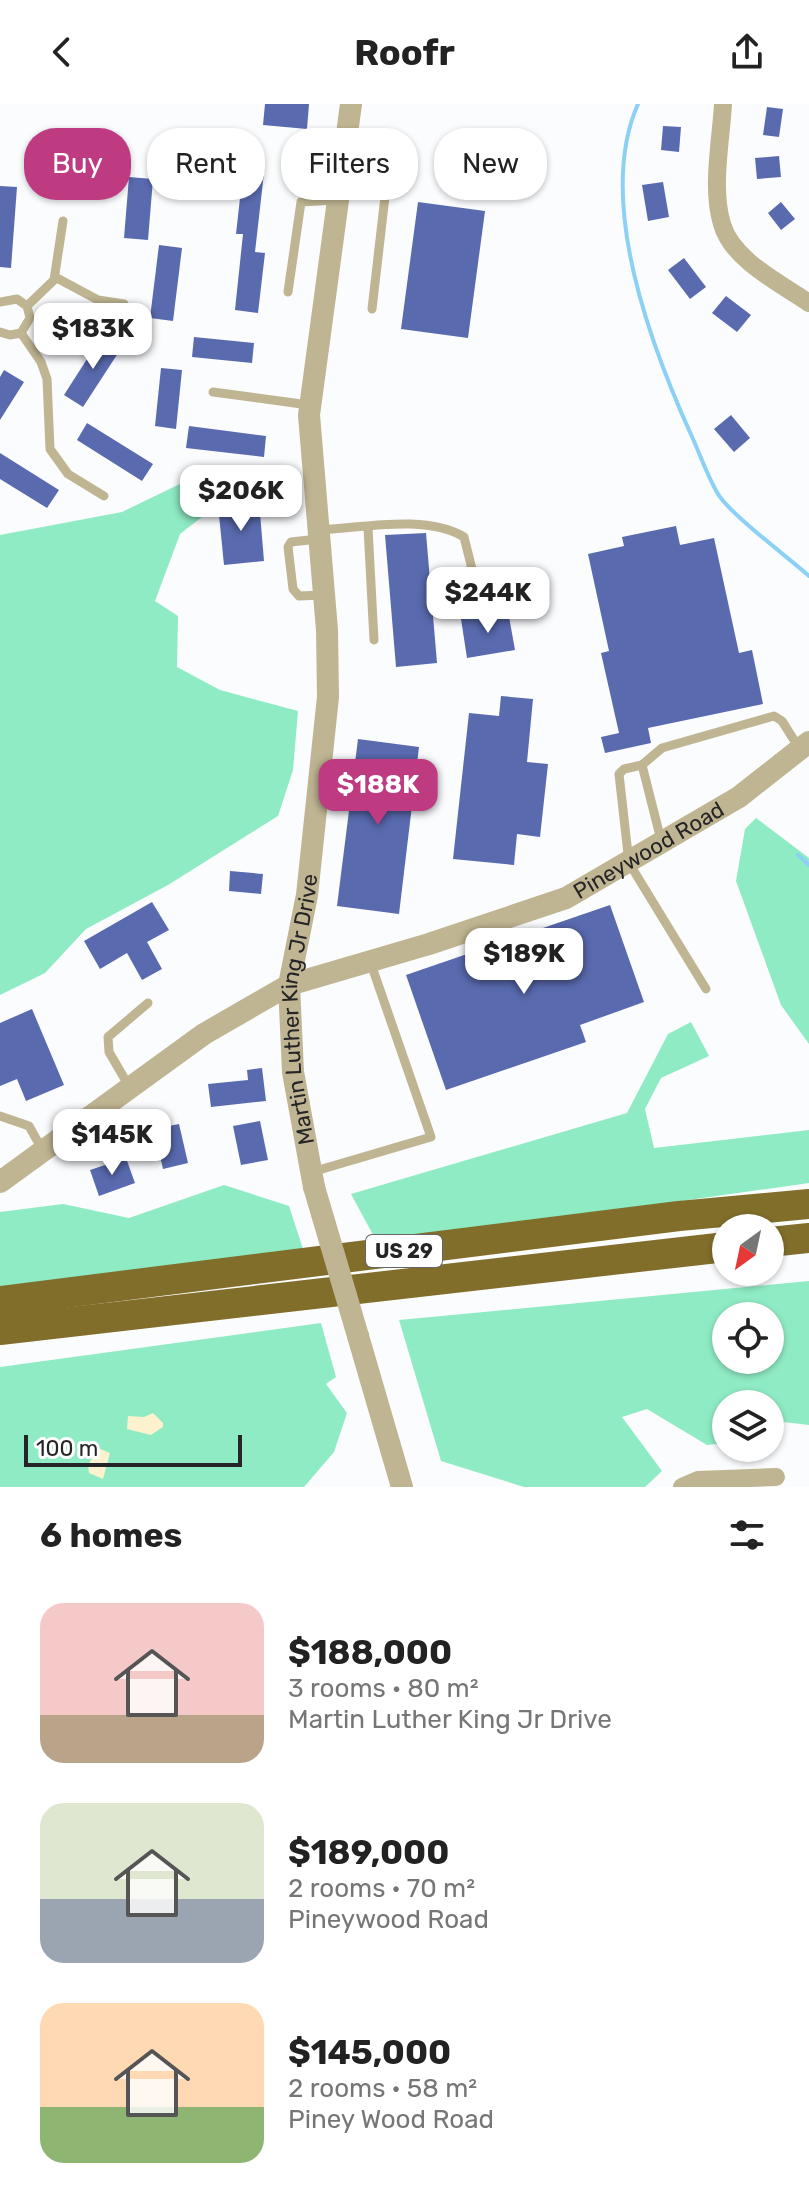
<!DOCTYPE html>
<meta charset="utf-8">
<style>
body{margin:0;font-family:Rubik,sans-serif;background:#f6f6f6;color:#222;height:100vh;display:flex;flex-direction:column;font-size:30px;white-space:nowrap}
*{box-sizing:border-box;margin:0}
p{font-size:26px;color:#767676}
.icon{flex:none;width:44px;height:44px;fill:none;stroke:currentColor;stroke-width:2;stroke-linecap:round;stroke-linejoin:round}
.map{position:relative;height:1383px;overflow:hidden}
.details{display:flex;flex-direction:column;background:#fff;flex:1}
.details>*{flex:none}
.hud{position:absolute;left:24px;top:24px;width:762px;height:72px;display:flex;gap:16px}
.needle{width:52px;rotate:213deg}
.fabs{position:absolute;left:712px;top:1110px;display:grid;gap:16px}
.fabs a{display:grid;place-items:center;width:72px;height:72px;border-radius:50%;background:#fff;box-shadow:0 2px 6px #0004;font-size:40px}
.scale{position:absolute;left:24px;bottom:20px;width:218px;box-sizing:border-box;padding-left:8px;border:4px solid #252527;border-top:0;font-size:22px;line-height:28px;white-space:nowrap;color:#252527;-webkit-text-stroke:6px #fff;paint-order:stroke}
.price{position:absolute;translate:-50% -68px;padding:0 18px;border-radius:16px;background:#fff;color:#222;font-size:26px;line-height:52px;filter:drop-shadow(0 2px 4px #0008)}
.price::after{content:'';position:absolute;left:50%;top:48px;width:24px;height:18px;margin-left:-12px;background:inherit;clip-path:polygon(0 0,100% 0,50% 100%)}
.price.on{background:#bf3b81;color:#fff}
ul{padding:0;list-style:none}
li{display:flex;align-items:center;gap:24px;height:200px;padding:0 40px}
li span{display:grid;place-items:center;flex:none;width:224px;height:160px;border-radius:24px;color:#555}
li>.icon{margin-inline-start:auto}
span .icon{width:96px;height:96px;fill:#fffc;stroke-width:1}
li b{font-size:34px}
h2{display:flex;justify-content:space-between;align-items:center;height:96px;padding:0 40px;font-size:34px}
.pill{padding:0 28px;border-radius:32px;background:#fff;box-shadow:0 2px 6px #0004;font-size:28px;line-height:72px}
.pill.on{background:#bf3b81;color:#fff}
header{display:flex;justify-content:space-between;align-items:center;height:104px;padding:0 40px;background:#fff;font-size:36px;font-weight:700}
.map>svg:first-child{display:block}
.green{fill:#8febc3;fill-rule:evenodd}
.sand{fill:#fcf2cd}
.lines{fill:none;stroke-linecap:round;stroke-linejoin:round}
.stream{stroke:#8cd0f6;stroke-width:4}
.building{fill:#596aaf}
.service{stroke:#bfb592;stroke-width:9}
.minor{stroke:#bfb592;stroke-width:18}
.tertiary{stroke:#bfb592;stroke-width:22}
.trunk{stroke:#806e2a;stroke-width:30}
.tertiary-bridge{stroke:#bfb592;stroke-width:22}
.labels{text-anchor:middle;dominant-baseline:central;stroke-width:8;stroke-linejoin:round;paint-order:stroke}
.shield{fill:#fff;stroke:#666668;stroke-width:2}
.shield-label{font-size:20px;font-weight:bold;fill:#252527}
.street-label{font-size:22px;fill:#252527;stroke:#fff}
</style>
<header><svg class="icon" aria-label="back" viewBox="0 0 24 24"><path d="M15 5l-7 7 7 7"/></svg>Roofr<svg class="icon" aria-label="share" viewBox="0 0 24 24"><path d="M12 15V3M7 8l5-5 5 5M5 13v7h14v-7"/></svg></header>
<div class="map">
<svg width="809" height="1383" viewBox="0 0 809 1383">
<rect width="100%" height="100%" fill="#fbfcfe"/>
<g class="green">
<polygon points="234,373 234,388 180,430 155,497 178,512 177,563 220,586 298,607 293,666 278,712 168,781 86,825 45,869 0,891 0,431 122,408 186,377"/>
<polygon points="756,714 809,754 809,940 781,901 736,777 745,725"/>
<polygon points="691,918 709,952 661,974 645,1005 654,1044 809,1026 809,1079 378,1140 351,1090 627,1009 668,930"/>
<polygon points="224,1081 289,1102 303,1145 0,1184 0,1108 63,1100 129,1114"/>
<path d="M 809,1177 L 809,1321 L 783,1318 L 770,1334 L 770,1300 L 726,1300 L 726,1339 L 707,1341 L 647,1305 L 622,1313 L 662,1367 L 645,1383 L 524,1383 L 441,1357 L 399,1216 ZM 726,1212 L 770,1212 L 770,1256 L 726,1256 Z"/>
<polygon points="321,1219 336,1273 326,1280 347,1309 334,1348 304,1383 0,1383 0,1263"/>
</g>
<g class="sand">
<polygon points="153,1309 163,1319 163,1323 151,1331 127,1325 128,1312 144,1313"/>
<polygon points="98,1344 110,1349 103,1375 89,1369 88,1361"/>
</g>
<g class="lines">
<g class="stream">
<path d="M 638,0 C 595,97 652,245 693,335 C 701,353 708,373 718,390 C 730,410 789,454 809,472"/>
<polyline points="798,751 809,761"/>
</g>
</g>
<g class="building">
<polygon points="265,0 309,0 307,25 263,21"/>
<polygon points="767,3 783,5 779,33 763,31"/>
<polygon points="663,22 681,23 679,48 661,46"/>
<polygon points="779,52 781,73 757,75 755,54"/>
<polygon points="244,58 265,60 255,148 265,149 258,209 235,206 243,130 236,130"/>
<polygon points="45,66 106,73 103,92 43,85"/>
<polygon points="129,73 153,75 148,136 124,134"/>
<polygon points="663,78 669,113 648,117 642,81"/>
<polygon points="0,82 17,83 11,164 0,163"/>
<polygon points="418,98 485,107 468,234 401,225"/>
<polygon points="781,98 795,115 781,126 768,109"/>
<polygon points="159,141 182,144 173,217 150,214"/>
<polygon points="684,154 706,183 690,195 668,166"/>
<polygon points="726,192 751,211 737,228 712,209"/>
<polygon points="103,230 122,243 83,303 64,291"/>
<polygon points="194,233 254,239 252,259 192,253"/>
<polygon points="161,264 182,266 176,325 155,322"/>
<polygon points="4,266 24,278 0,316 0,273"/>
<polygon points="731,311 750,334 734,348 714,325"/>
<polygon points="87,319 153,360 142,377 77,336"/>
<polygon points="189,322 266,332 264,353 186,344"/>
<polygon points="0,349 59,386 47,404 0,375"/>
<polygon points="259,397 264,457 224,461 218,401"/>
<polygon points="676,422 680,441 714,434 739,549 752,546 763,600 648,624 651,639 605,649 601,633 619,629 601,549 609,547 588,450 624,442 622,433"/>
<polygon points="426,429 437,559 396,563 385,431"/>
<polygon points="508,507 515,546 467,554 461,515"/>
<polygon points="501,592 533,595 527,658 548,660 540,733 517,730 514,761 453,755 469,609 499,612"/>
<polygon points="358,635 419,643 399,810 337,802"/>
<polygon points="230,767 263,770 261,790 229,787"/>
<polygon points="152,798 169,826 147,838 162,865 142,876 127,849 100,865 84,837"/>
<polygon points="610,801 644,898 580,921 586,938 446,986 406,871"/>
<polygon points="32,905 64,981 26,997 17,975 0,982 0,919"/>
<polygon points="262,964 266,997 211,1003 208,980 248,976 247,966"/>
<polygon points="260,1017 268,1056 241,1061 233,1022"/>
<polygon points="179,1020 188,1059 163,1065 154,1025"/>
<polygon points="126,1054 135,1079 99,1092 90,1066"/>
</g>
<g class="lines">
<g class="service">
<polyline points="343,67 379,73 386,84 372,205"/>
<polyline points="55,173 98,196 124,200"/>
<polyline points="288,188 301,98 336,96"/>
<polyline points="0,198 17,195 27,202 30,214 21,229 10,231 0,228"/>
<polyline points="27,202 54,176 63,117"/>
<polyline points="21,229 41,258 47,275 50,345 68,370 104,392"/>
<polyline points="213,288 309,301"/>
<polyline points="368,424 374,536"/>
<path d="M 319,426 C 363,424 425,410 464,433 L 476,481"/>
<polyline points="318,435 291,438 288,443 293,485 299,492 323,491"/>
<polyline points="642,661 662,644 774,612 782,617 799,644"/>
<polyline points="661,736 642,661 624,665 619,670 629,759 706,885"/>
<polyline points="130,984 109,948 108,933 148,899"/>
<polyline points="0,1012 29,1022 43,1047"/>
<polyline points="312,1068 431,1033 370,857"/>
</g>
<g class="minor">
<path d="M 723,0 C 721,37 711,84 722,120 C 732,156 780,179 809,199"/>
<polyline points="682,1383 698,1376 776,1373"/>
</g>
<g class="tertiary">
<path id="s1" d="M 0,1078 L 204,930 L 289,881 L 429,840 L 566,794 L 739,693 L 809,638"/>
<path id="s2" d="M 314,1083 L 293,968 L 289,881 L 307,791 L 328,593 L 327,526 L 309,311 L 351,0"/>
<polyline points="358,1232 402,1383"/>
</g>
<g class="trunk">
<polyline points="770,1138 809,1134"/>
<polyline points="0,1197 679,1112 809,1100"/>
<polyline points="0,1226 726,1143"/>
</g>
<polyline class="tertiary-bridge" points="314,1083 358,1232"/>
</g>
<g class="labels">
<rect class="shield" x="366" y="1131" width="76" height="32" rx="6"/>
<g class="shield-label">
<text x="404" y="1147">US 29</text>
</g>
<g class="street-label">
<text stroke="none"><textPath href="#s1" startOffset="736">Pineywood Road</textPath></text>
<text stroke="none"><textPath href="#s2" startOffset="180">Martin Luther King Jr Drive</textPath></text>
</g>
</g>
</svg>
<div class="fabs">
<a><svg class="needle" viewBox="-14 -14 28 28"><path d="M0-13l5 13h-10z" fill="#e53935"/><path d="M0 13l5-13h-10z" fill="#767676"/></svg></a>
<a><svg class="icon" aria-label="locate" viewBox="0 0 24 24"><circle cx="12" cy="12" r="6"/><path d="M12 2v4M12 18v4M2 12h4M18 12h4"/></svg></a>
<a><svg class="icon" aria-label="layers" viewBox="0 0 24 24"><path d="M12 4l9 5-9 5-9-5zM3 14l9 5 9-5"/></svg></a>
</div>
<div class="scale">100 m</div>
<b class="price" style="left:93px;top:267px">$183K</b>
<b class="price" style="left:241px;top:429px">$206K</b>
<b class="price" style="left:488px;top:531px">$244K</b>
<b class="price on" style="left:378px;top:723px">$188K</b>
<b class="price" style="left:524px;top:892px">$189K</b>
<b class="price" style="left:112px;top:1073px">$145K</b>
<div class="hud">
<a class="pill on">Buy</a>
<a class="pill">Rent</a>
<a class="pill">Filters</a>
<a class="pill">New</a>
</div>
</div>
<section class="details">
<h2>6 homes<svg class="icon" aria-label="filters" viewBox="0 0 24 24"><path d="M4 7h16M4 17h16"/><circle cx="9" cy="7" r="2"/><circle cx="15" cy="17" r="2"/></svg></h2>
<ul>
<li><span style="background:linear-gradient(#f6c9c9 70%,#b9a48a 0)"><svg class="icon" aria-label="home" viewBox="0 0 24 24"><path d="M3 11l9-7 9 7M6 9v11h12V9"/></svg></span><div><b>$188,000</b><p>3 rooms · 80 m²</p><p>Martin Luther King Jr Drive</p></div></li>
<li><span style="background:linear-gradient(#dfe7d0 60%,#9aa5b1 0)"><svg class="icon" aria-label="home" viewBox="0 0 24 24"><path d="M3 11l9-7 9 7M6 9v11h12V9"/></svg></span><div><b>$189,000</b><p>2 rooms · 70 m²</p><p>Pineywood Road</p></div></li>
<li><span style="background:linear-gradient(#ffd9b3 65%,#8fb573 0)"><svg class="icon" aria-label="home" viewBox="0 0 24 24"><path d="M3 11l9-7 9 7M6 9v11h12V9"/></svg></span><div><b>$145,000</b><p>2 rooms · 58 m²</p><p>Piney Wood Road</p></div></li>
</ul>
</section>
